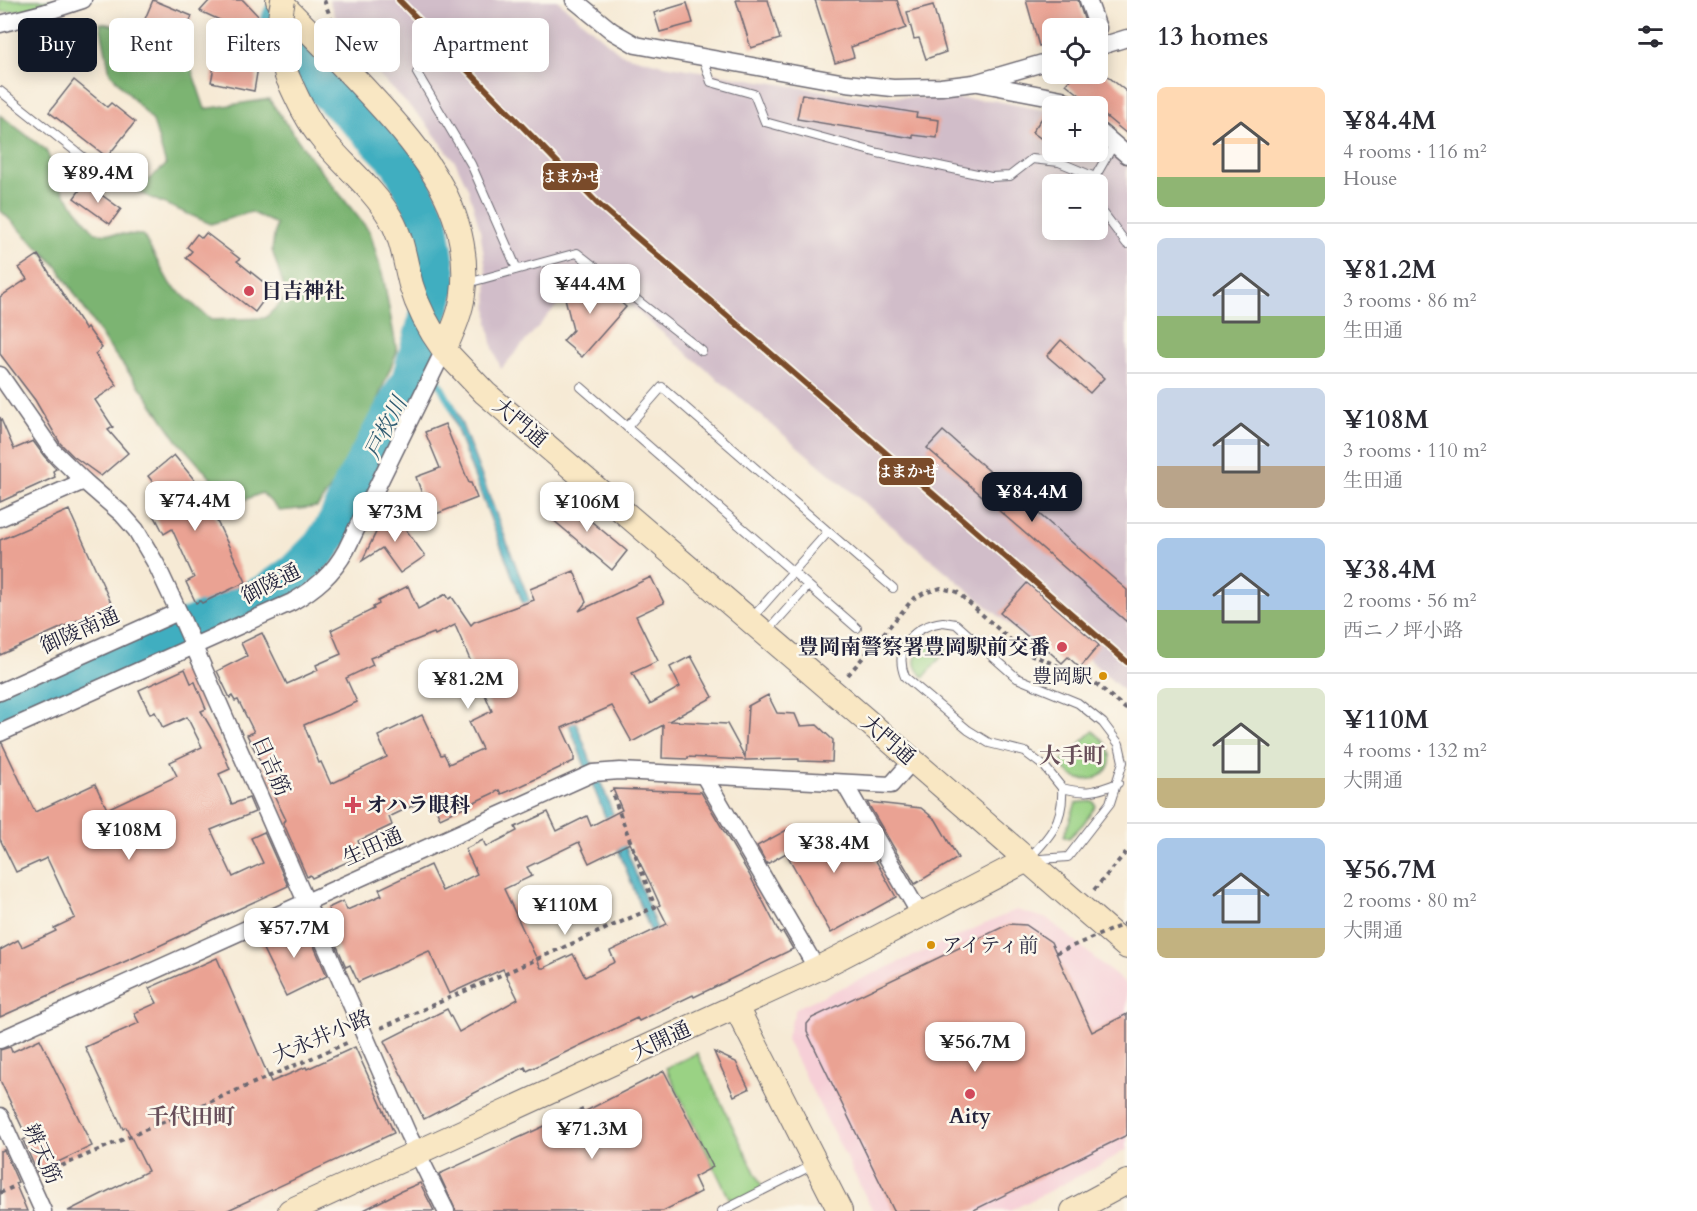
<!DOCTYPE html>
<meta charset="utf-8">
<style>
body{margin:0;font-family:Cardo,"Noto Serif JP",serif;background:#f2f2f3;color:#2b2b33;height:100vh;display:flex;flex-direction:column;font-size:22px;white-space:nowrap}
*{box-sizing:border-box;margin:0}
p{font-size:20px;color:#7c7c81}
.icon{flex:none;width:33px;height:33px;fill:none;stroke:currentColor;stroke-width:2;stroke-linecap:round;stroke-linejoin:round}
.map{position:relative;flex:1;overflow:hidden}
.sheet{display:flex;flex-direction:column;background:#fff;width:570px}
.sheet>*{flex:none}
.hud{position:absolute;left:18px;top:18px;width:570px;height:54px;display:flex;gap:12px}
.buttons{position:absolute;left:1042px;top:18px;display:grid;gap:12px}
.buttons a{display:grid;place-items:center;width:66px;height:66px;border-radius:9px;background:#fff;box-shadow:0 3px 15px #0003;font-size:30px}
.price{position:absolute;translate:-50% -51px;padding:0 14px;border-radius:12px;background:#fff;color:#222;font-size:20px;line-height:39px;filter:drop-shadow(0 2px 3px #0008)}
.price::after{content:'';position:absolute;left:50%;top:36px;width:18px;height:14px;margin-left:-9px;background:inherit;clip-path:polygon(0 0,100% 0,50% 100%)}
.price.current{background:#111827;color:#fff}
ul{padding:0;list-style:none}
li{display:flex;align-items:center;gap:18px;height:150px;padding:0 30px}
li+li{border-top:2px solid #e1e1e2}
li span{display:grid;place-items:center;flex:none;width:168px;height:120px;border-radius:9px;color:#555}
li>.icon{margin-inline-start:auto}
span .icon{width:72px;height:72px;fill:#fffc;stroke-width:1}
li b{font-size:26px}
h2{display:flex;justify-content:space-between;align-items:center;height:72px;padding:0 30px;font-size:26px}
.chip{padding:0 21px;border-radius:9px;background:#fff;box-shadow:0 3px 15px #0003;font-size:21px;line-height:54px}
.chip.current{background:#111827;color:#fff}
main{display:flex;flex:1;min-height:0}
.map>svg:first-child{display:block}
.built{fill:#f6cfd7}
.industrial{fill:#d1bdc9;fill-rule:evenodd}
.green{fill:#9ad284;stroke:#5e7a60;stroke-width:1.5}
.forest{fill:#7bb472;stroke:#4e6b56;stroke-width:1.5}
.water{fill:#41aec0;stroke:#32687e;stroke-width:1.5}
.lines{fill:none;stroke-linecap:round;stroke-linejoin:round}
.stream{stroke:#41aec0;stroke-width:7}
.river{stroke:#41aec0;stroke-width:39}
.building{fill:#eaa293;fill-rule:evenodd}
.lane-casing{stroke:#6c6871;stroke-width:10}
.street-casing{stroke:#6c6871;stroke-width:19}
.secondary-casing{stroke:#6c6871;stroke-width:26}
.path{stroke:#6c6871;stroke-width:4;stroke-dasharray:4.5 4.5;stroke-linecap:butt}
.lane{stroke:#fff;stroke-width:8}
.street{stroke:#fff;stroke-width:16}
.secondary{stroke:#f9e7c3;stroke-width:24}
.secondary-bridge-casing{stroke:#6c6871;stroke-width:26;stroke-linecap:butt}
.path-bridge{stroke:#6c6871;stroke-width:4;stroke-dasharray:4.5 4.5;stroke-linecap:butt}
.secondary-bridge{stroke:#f9e7c3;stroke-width:24}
.rail-1-casing{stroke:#fbf7ec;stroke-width:10}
.rail-1{stroke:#7a4b2a;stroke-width:6}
.poi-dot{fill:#d1495b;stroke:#fbf7ec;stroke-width:2}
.bus-dot{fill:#d79209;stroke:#fbf7ec;stroke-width:2}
.labels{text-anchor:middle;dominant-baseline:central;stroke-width:5;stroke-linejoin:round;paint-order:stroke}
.bus-label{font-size:20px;fill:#22223b;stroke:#fbf7ec;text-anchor:end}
.poi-label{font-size:21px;font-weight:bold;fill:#22223b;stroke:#fbf7ec;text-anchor:start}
.street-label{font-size:21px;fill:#22223b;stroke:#fbf7ec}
.water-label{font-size:22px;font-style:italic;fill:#2e5a70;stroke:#fbf7ec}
.neighbourhood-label{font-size:22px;font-weight:bold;fill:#684f5a;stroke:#fbf7ec}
.line-badge{stroke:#fbf7ec;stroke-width:2}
.badge-label{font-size:16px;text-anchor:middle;font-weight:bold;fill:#fff}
</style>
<main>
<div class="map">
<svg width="1127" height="1211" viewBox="0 0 1127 1211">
<rect width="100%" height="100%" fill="#fbf7ec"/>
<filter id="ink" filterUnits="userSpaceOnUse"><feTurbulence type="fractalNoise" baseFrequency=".0167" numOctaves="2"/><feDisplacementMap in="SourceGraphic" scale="12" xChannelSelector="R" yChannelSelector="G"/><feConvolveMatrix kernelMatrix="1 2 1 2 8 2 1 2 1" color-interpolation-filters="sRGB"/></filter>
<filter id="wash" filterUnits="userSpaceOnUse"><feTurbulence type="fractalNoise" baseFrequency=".008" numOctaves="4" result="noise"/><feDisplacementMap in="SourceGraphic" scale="24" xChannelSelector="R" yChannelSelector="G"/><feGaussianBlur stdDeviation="1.35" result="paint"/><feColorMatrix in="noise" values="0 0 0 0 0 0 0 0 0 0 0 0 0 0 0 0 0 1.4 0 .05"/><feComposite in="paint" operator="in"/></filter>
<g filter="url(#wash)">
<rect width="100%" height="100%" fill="#f6ead5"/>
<polygon class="built" points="1016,910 1048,919 1127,985 1127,1149 1106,1162 1010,1211 873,1211 786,1039 796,1008"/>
<path class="industrial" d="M 329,0 L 557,0 L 621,54 L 663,65 L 847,95 L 991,100 L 1053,112 L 1053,152 L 1098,152 L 1098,141 L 1127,166 L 1127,694 L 1052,626 L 1032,644 L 588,270 L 501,369 L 493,348 L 488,322 L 487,276 L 480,229 L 468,188 L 456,163 L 425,122 L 344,40 ZM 1053,184 L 1098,184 L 1098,230 L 1053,230 Z"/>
<g class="green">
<polygon points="0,0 54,0 22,11 0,12"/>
<path d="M 945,637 L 955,641 L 924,677 C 901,659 927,641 945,637 Z"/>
<path d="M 1093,731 C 1100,737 1108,743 1110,754 C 1114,774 1090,785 1074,777 C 1069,774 1064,768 1059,764 Z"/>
<polygon points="1093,801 1096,806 1083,824 1069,838 1064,836 1076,803"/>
<polygon points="697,1053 763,1189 732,1204 666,1068"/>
</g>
<polygon class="forest" points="100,23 125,27 188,59 205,109 269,99 307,153 370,232 384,281 397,352 355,455 317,507 280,511 262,493 234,504 177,440 144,392 106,343 57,266 0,210 0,115 46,150 64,193 95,233 143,235 170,284 211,320 265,318 287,297 272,250 276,224 251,212 211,224 135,191 166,165 153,121 110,73"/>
<polygon class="water" points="454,404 590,759 604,790 666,953 660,955 583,761 462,444 449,406"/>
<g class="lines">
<polyline class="stream" points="421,349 454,411"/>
<polyline class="river" points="0,710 267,593 295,573 321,547 337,523 354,483 411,379 438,283 429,221 399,161 364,125 285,51 277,29 282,17"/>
</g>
<g id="blocks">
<g class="building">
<polygon points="153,0 192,16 182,41 142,26"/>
<polygon points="210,0 243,0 260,18 248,33 200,11"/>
<polygon points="736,0 768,0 780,39 751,48"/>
<polygon points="815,0 897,0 906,28 851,47 854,57 835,63"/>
<polygon points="1026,0 1078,0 1087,28 1051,28 1053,30 1053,43 1039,46"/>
<polygon points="687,3 693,23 660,32 654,13"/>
<polygon points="933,5 946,52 926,59 919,38 914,39 907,12"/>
<polygon points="77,21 86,49 60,57 38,55 34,38 43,36 42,31"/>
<polygon points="216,58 258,67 254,91 211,82"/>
<polygon points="1075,74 1105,74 1127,92 1127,134 1098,110 1098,106 1094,106 1066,84"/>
<polygon points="74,80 107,107 111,103 135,122 107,157 49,112"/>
<polygon points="802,94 917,113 916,117 939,120 937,138 913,135 913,138 797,119"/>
<polygon points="1050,107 1053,108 1053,147 1032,132"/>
<polygon points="85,183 121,209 110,224 74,198"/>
<polygon points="206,233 240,259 237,261 272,289 255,312 186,258 192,251 187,247 197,234 202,238"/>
<polygon points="38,255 85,329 87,327 102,348 95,354 117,385 95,400 113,427 108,430 128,453 101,476 73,456 60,443 35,400 0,354 0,297 27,279 19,268"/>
<polygon points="583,278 594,287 598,282 626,307 582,357 563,341 573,330 565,298"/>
<polygon points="1061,340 1104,378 1090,393 1047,356"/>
<polygon points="0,417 14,449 33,441 44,456 56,469 53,471 55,477 0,502"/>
<polygon points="445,424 469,483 471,483 477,498 436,514 431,500 425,502 416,477 440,468 425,432"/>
<polygon points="943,431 1127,590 1127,622 927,448"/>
<polygon points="174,455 201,488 246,582 202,603 200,601 196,603 186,582 194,578 172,529 164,534 151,509 168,501 148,476"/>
<polygon points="562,497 627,551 612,570 545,513"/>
<polygon points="389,506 425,556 400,573 382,548 362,561"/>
<polygon points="69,510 112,605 0,655 0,540"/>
<path d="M 574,571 L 586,602 L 579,611 L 651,577 L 664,603 L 636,616 L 658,661 L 632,673 L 650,704 L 680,687 L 670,667 L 691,656 L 713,697 L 669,721 L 727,724 L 745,757 L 748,706 L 768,695 L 777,713 L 795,714 L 800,726 L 817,725 L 833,740 L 832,762 L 799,761 L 799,759 L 745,760 L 688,757 L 688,759 L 662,758 L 663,725 L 632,742 L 612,706 L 562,728 L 574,754 L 574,761 L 523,785 L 502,794 L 500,790 L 440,818 L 431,797 L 389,817 L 392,825 L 358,841 L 365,854 L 312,878 L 310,875 L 307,877 L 283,822 L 286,820 L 274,795 L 277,794 L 247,735 L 254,732 L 238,700 L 235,701 L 232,696 L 230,698 L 217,671 L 247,656 L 241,643 L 262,633 L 287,684 L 318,670 L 316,665 L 341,654 L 331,630 L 374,609 L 373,607 L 379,604 L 378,601 L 408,586 L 418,609 L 446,594 L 449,599 L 452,597 L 471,625 L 474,622 L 534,600 L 530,589 ZM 455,625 L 492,711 L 469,722 L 482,749 L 449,764 L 444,754 L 441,755 L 422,715 L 378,736 L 387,757 L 331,784 L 321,762 L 319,763 L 304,725 L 357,702 L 346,678 L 373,665 L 370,658 L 434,633 L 435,635 Z"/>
<polygon points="1027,583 1099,645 1080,668 1068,657 1062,663 1035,639 1033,641 1000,613"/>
<polygon points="185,669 191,683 195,682 206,709 201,711 218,740 230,769 219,774 232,804 249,798 255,812 211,830 233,877 263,863 251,838 264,832 288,886 133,958 0,1017 0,950 18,940 22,947 56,931 54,928 75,918 47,858 16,872 0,839 0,743 2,743 35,812 95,784 107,809 177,776 170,762 202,747 187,717 163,728 155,712 150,714 139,690"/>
<path d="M 613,789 L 701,792 L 749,874 L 780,934 L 783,932 L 793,949 L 694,997 L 693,995 L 639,1021 L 637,1018 L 527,1071 L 525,1067 L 424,1119 L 384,1041 L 447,1009 L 459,1032 L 518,999 L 503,969 L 449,994 L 429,951 L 358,982 L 350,965 L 346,967 L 323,914 L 329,911 L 328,908 L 343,901 L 347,910 L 382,895 L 379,889 L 430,865 L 442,891 L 477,874 L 465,849 L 483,840 L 486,847 L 517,831 L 515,827 L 548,812 L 557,831 L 587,816 L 591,826 L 622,810 ZM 579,842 L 589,863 L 630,843 L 651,885 L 660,905 L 658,906 L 667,924 L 610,951 L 615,962 L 585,977 L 573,954 L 544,968 L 541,968 L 504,889 L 532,876 L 527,867 Z"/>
<polygon points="867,802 921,808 936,820 958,858 915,884"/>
<polygon points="796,825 811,851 856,825 896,897 831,933 786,853 767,864 757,846"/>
<polygon points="304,923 327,976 286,996 260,943"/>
<polygon points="1009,924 1026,925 1051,942 1092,1032 1127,1014 1127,1135 972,1211 894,1211 807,1032 807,1024 812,1018"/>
<polygon points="217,958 271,1082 306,1067 307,1069 355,1047 394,1133 226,1211 68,1211 148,1171 126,1127 123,1129 85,1047 139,1023 134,1013 157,1003 149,988"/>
<polygon points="40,1039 92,1146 37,1172 23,1140 27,1138 0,1080 0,1050 10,1047 12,1052"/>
<polygon points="714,1052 736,1062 749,1089 734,1096"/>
<polygon points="664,1071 713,1167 694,1177 701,1192 663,1211 456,1211 439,1174 582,1109 584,1112"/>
<polygon points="4,1150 18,1182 15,1183 27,1211 0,1211 0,1151"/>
<polygon points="420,1183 434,1211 362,1211 401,1191"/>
</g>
</g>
</g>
<g filter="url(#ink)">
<use href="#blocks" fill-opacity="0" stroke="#6c6871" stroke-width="1.5"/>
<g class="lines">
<g class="lane-casing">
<g id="lane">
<polyline points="703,58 711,82 754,94 765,122 878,153 991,177 1010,176 1032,159 1059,162 1095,177"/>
<polyline points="417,73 471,164 517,269"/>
<polyline points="0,91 108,177"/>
<polyline points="1095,184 1095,177 1114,144"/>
<polyline points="1098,206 1127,244"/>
<polyline points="464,284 577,253 702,351"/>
<polyline points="581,387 857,628"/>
<polyline points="627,427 662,387 893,588"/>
<polyline points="752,618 828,532"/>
<path d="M 943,622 L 956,624 L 1017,678 L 1078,703 L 1103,723 L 1119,744 L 1123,762 L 1110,803 L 1068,857 L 1027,860 C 1050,837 1064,821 1062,788 L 1045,767 L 1025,752 L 989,743 L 968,730 L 905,677 C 893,647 914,626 943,622 Z"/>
<polyline points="766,633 808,586"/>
<path d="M 1062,788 C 1086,794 1096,792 1118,783"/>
<polyline points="722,1211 815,1164"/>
</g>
</g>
<g class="street-casing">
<g id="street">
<polyline points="574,0 612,31 636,45 846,83 893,88 941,87 974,83 1053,60"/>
<polyline points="1088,0 1098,28"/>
<polyline points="0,24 43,13 83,0"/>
<polyline points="1098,47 1127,38"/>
<polyline points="978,83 1062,99 1070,106"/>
<polyline points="1098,130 1127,155"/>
<polyline points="0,375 52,450 84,481 122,514 136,530 156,564 181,617 408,1134 446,1211"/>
<polyline points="0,518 84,481"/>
<polyline points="0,692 178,612"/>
<path d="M 0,733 L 292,602 C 315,589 333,574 346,550 L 444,350"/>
<polyline points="704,776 817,969"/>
<polyline points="844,783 921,916"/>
<polyline points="0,1040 593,773 620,771 891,785 913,760"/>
<polyline points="0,1116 43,1211"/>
</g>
</g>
<g class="secondary-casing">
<g id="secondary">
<path d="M 278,0 C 310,32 342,64 373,98 C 425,154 473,213 463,294 C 461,313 452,332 444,350 L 485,393 L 887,738 L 1127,947"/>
<path d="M 287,76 C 297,98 307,121 323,140 C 345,167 373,188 391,219 C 403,240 405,263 411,285 C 418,309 429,329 444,350"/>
<polyline points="736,1007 840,1211"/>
<polyline points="290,1211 817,969 1027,860"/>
<polyline points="1073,1211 1127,1182"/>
</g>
</g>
<g class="path">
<polyline points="324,0 331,19"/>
<polyline points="848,675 913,599 924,593 941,588 957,592 1023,651 1093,681 1127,710"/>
<polyline points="1094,890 1127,851"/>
<polyline points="381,1028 655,907 611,790"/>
<polyline points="45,1173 349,1042"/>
<polyline points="0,1193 13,1187"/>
</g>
<use href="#lane" class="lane"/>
<use href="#street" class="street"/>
<use href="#secondary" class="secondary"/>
<g class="secondary-bridge-casing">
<path id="secondary-bridge" d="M 283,0 C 277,27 280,49 287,76"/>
</g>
<polyline class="path-bridge" points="1056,953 1127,923"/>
<use href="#secondary-bridge" class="secondary-bridge"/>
<g class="rail-1-casing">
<polyline id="rail-1" points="399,0 597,203 1127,662"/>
</g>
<use href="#rail-1" class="rail-1"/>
</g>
</g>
<g class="poi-dot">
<circle cx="249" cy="291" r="6"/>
<circle cx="1062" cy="647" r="6"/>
<path d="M350 796h6v6h6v6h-6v6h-6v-6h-6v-6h6z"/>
<circle cx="970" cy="1094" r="6"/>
</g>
<g class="bus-dot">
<circle cx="1103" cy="676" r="5"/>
<circle cx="931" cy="945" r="5"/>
</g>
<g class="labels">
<g class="bus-label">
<text x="1092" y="676">豊岡駅</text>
<text x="942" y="945" text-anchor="start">アイティ前</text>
</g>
<g class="poi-label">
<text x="261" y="291">日吉神社</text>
<text x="1050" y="647" text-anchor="end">豊岡南警察署豊岡駅前交番</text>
<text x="366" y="805">オハラ眼科</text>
<text x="970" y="1116" text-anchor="middle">Aity</text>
</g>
<g class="street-label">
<text transform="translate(520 423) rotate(40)">大門通</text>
<text transform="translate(271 584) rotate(-27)">御陵通</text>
<text transform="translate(80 631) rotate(-24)">御陵南通</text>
<text transform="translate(888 740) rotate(41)">大門通</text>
<text transform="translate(271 766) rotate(66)">日吉筋</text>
<text transform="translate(373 847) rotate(-24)">生田通</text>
<text transform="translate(322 1037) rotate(-23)">大永井小路</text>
<text transform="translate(661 1041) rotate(-25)">大開通</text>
<text transform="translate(42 1154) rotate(66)">辨天筋</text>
</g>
<g class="water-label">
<text transform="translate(386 428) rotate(-63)">戸枚川</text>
</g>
<g class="neighbourhood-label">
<text x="1072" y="756">大手町</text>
<text x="191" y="1117">千代田町</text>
</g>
</g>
<g class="line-badge">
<rect x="542" y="162" width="57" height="29" rx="6" fill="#7a4b2a"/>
<rect x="878" y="457" width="57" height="29" rx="6" fill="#7a4b2a"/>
</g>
<g class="badge-label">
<text x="571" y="182">はまかぜ</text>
<text x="907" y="477">はまかぜ</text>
</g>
</svg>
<div class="buttons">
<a><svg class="icon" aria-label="locate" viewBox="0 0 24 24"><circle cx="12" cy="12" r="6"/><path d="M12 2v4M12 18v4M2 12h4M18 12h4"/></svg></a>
<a>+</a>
<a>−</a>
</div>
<b class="price" style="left:98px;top:204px">¥89.4M</b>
<b class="price" style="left:590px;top:315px">¥44.4M</b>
<b class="price current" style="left:1032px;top:523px">¥84.4M</b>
<b class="price" style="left:195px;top:532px">¥74.4M</b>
<b class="price" style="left:587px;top:533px">¥106M</b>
<b class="price" style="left:395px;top:543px">¥73M</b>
<b class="price" style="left:468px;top:710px">¥81.2M</b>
<b class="price" style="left:129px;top:861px">¥108M</b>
<b class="price" style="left:834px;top:874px">¥38.4M</b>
<b class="price" style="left:565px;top:936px">¥110M</b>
<b class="price" style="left:294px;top:959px">¥57.7M</b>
<b class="price" style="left:975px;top:1073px">¥56.7M</b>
<b class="price" style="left:592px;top:1160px">¥71.3M</b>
<div class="hud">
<a class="chip current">Buy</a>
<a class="chip">Rent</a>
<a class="chip">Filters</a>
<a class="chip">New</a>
<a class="chip">Apartment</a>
</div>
</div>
<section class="sheet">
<h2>13 homes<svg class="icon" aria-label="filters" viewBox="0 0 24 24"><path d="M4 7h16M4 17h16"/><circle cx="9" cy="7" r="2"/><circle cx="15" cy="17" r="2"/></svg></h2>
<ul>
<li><span style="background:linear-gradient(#ffd9b3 75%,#8fb573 0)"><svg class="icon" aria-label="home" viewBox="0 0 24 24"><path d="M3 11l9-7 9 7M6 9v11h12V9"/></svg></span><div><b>¥84.4M</b><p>4 rooms · 116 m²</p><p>House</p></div></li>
<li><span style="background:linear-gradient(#c9d6e8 65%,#8fb573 0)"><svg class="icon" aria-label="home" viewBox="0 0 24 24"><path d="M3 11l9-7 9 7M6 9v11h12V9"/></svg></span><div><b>¥81.2M</b><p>3 rooms · 86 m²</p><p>生田通</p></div></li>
<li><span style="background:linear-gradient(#c9d6e8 65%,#b9a48a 0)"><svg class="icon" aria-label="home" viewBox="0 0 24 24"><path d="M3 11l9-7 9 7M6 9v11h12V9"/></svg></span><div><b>¥108M</b><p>3 rooms · 110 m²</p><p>生田通</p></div></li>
<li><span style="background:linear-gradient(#a9c7e8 60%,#8fb573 0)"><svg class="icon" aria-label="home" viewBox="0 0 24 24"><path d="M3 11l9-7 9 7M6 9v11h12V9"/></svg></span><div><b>¥38.4M</b><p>2 rooms · 56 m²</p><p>西ニノ坪小路</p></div></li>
<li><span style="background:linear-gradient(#dfe7d0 75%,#c2b280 0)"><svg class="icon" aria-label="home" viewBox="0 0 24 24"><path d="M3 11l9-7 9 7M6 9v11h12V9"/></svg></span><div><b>¥110M</b><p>4 rooms · 132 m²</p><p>大開通</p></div></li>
<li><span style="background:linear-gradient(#a9c7e8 75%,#c2b280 0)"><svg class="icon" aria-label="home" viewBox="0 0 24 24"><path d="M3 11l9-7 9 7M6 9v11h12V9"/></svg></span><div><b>¥56.7M</b><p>2 rooms · 80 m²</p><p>大開通</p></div></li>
</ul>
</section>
</main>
